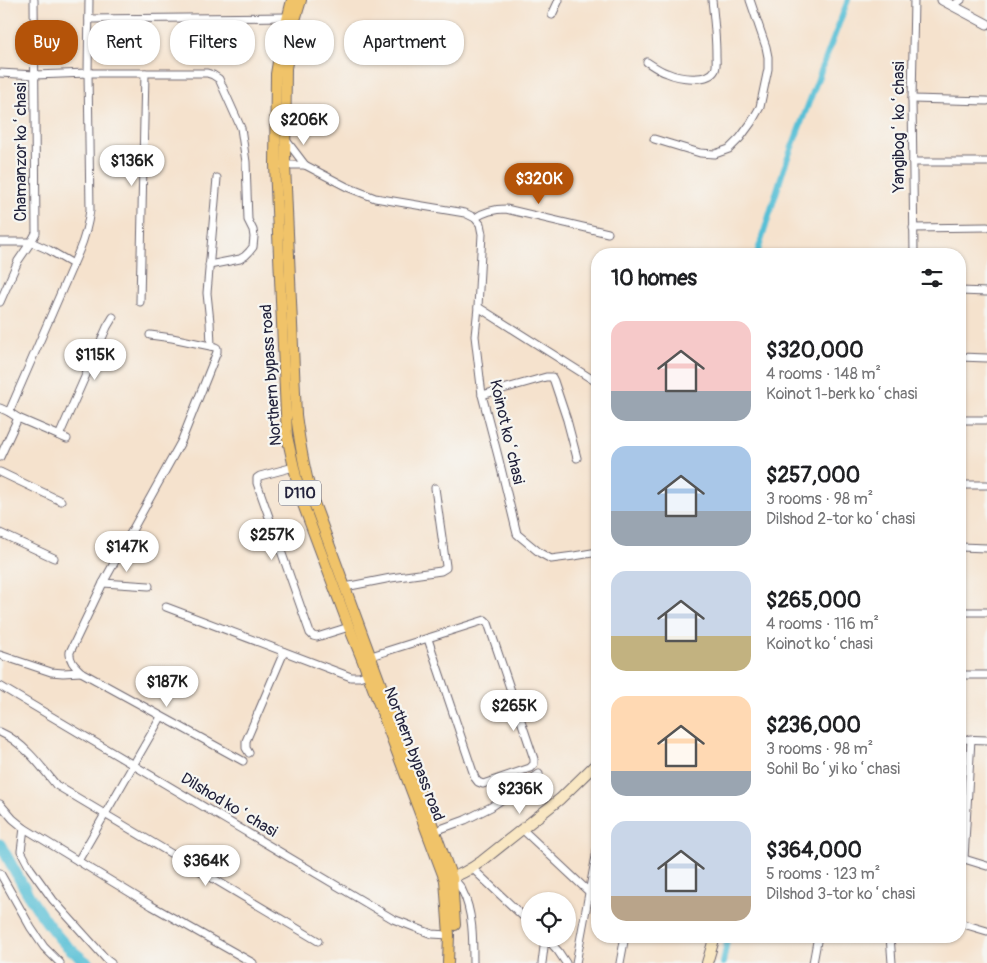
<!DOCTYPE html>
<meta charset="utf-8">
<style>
body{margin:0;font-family:Pangolin,sans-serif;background:#f2f2f2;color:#202124;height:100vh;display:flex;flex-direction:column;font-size:19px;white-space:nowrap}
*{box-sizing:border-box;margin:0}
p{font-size:16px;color:#757577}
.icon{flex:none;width:28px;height:28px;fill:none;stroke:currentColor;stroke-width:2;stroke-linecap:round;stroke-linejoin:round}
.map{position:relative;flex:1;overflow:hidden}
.drawer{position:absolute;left:591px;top:248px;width:375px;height:695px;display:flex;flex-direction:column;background:#fff;border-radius:20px;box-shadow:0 1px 4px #0004}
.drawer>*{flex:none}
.banner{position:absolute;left:15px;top:20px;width:475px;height:45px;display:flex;gap:10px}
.buttons{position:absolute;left:521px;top:892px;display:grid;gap:10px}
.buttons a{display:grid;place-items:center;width:55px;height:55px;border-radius:50%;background:#fff;box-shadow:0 1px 4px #0004;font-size:25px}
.price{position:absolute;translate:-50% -42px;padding:0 11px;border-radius:18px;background:#fff;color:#222;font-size:16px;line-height:32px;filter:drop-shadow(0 1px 2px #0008)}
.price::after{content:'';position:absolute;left:50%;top:30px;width:15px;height:11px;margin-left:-8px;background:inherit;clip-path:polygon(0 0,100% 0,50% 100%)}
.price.on{background:#b45309;color:#fff}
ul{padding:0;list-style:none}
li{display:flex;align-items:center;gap:15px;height:125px;padding:0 20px}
li span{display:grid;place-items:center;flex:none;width:140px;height:100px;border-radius:15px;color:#555}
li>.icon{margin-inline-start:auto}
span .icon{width:60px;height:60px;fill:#fffc;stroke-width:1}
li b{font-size:21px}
h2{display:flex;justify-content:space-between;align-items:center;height:60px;padding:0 20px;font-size:21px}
.tag{padding:0 18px;border-radius:20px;background:#fff;box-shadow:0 1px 4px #0004;font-size:18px;line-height:45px}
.tag.on{background:#b45309;color:#fff}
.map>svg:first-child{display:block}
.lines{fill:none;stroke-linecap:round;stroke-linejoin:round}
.canal{stroke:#59c0d6;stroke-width:6}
.river{stroke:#59c0d6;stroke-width:11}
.minor-casing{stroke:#6c656e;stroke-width:9}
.tertiary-casing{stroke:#6c656e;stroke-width:11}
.secondary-casing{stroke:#6c656e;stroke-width:12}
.primary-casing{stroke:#6c656e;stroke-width:12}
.minor{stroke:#fff;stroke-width:7}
.tertiary{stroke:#fff;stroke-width:9}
.secondary{stroke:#f9e7c3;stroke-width:10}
.primary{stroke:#f0c369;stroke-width:10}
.labels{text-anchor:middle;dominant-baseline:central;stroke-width:4.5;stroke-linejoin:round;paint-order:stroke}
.shield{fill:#f6f6f2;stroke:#626272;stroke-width:1}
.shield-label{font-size:15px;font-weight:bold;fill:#22223b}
.street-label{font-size:16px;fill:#22223b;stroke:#f6f6f2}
</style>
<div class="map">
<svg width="987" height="963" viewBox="0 0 987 963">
<rect width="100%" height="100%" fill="#f6f6f2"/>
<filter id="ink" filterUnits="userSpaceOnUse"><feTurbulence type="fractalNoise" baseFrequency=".02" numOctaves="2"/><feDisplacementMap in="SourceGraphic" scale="10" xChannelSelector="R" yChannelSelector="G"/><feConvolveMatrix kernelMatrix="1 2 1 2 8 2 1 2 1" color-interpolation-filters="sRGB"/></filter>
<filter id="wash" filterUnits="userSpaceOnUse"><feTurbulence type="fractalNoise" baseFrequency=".0096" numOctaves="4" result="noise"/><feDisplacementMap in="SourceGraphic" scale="20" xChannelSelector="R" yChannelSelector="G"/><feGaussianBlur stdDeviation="1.12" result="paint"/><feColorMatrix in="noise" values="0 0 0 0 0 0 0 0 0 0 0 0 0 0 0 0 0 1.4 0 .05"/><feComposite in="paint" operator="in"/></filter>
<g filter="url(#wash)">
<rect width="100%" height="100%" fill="#f5e2cd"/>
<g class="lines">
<g class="canal">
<polyline points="757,254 784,168 848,0"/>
<polyline points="723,963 728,936"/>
</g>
<path class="river" d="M 0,844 C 19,878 35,911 61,940 C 69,949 79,956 88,963"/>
</g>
</g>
<g filter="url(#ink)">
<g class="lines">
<g class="minor-casing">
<g id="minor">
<polyline points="953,6 961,0"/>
<polyline points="552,15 559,0"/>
<polyline points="89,19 287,17"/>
<path d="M 647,62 C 653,66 660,71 667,73 C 678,78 708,83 715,70 C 717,66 716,59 716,55 C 716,36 714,18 712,0"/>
<polyline points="0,73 35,75 88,73 207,73 213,75 219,79 241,128 246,162 248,220 253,230 254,237 253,247 249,252 245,256 240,259 209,265"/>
<polyline points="912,99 987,101"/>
<polyline points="654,139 700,153 715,154 729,149 740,138 751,123 760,107 768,69 768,57 766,47 750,0"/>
<polyline points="286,140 305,165"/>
<polyline points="913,162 987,162"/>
<polyline points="282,165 305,165 347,187 375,198 465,213 475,218 480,224 482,234 478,307 475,336 482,395 498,456 517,534 540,553 551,559 574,556 598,552"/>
<path d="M 475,218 C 485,211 494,209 506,209 L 608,233"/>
<polyline points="913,228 987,227"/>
<polyline points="0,242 31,242 49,250 73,264"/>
<polyline points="914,254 912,99 914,0"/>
<polyline points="960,291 987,292"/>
<polyline points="0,302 18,261 31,242 36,233 34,0"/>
<polyline points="140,302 145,73"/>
<polyline points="478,307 598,383"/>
<path d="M 150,335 L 172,338 L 215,347 L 217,348 L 217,352 L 181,442 L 103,583 L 70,652 C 69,661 75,666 81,672 L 243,761"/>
<polyline points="211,346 210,322 207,293 217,178"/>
<polyline points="960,357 987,358"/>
<polyline points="482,395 546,377 552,377 554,381 567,420 577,458"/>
<polyline points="0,408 9,412 18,418 67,439"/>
<path d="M 9,412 L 79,251 C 85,237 88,225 90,210 L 88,73 L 89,0"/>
<polyline points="960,420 987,420"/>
<polyline points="59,436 107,327 113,317"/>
<polyline points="0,457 18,418"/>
<polyline points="294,467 260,476 257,478 257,483 310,633 313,636 317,637 349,627"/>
<polyline points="0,472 61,501"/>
<polyline points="960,485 987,485"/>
<polyline points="0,533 54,558"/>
<polyline points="960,547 987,548"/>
<polyline points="103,583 149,586"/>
<polyline points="345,587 391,578 441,571 446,568 446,566 435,488"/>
<polyline points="166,607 351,677 359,677 368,674"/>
<polyline points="960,612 987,612"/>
<polyline points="0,655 51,672 63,673 81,672"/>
<polyline points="368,657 485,620 488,623 534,759 534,764 530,768 483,784 478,782 475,778 428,639"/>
<polyline points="960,675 987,675"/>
<polyline points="0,686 393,919 432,934 449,935"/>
<path d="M 0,732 C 23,742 41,766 56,785 L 318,941"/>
<polyline points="960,739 987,740"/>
<polyline points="249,753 246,748 246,741 284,652"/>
<polyline points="0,804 13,819 24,828"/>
<polyline points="522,829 588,891"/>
<polyline points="435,831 465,820 491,807 539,774"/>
<polyline points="961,858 987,866"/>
<polyline points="964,859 971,739"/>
<polyline points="78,861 161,717"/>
<polyline points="472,868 530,923"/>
<polyline points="0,873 31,928 44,947 60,963"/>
<path d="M 452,878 C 456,882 460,885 462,890 C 473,911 473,939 473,963"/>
<polyline points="960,923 987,931"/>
<polyline points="890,936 892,963"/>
<polyline points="547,939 558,951 566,963"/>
<polyline points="111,963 107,960 53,900 30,868 21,851 24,828 152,906 253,963"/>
<polyline points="542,963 545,939"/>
<polyline points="576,963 598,845"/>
<polyline points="620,963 625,936"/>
<polyline points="813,963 818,936"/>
</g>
</g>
<g class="tertiary-casing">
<polyline id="tertiary" points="942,0 987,24"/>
</g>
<g class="secondary-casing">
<g id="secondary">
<path d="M 445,880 C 459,876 471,869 482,861 L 560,799 L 598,762"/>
<polyline points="707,963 715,936"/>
</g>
</g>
<g class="primary-casing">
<g id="primary">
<polyline points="292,0 281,44 276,74 275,165 287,436 301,499 349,627 362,659 445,880 449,935 448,963"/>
<path d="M 301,0 L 295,20 L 286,68 L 285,165 L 296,415 C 300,445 305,475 314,503 L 452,878 L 455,925"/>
</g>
</g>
<use href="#minor" class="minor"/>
<use href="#tertiary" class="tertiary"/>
<use href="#secondary" class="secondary"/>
<use href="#primary" class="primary"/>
</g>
</g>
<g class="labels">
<rect class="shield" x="279" y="480.5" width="42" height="25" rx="4"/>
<g class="shield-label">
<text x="300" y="493">D110</text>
</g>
<g class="street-label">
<text transform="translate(899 127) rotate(-90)">Yangibogʻ koʻchasi</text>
<text transform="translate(21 152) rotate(-90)">Chamanzor koʻchasi</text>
<text transform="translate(271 375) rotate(-94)">Northern bypass road</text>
<text transform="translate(507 432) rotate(77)">Koinot koʻchasi</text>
<text transform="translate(414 754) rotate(69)">Northern bypass road</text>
<text transform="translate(229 805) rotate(31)">Dilshod koʻchasi</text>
</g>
</g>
</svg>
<div class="buttons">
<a><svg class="icon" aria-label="locate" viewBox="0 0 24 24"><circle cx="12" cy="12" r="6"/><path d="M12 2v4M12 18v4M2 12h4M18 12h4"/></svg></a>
</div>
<b class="price" style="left:304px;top:146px">$206K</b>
<b class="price" style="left:132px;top:187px">$136K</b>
<b class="price on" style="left:539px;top:205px">$320K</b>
<b class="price" style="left:95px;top:381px">$115K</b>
<b class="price" style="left:272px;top:561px">$257K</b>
<b class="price" style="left:127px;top:573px">$147K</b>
<b class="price" style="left:167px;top:708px">$187K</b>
<b class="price" style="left:514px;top:732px">$265K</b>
<b class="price" style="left:520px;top:815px">$236K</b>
<b class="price" style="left:206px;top:887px">$364K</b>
<div class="banner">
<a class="tag on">Buy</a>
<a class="tag">Rent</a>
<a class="tag">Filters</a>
<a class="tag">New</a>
<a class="tag">Apartment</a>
</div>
<section class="drawer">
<h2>10 homes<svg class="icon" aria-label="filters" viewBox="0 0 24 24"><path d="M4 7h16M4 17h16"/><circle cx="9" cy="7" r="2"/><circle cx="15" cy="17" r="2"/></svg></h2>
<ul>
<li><span style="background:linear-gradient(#f6c9c9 70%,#9aa5b1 0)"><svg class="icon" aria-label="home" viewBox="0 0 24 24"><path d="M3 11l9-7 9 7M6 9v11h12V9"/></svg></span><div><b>$320,000</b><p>4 rooms · 148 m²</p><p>Koinot 1-berk koʻchasi</p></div></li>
<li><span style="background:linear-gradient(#a9c7e8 65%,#9aa5b1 0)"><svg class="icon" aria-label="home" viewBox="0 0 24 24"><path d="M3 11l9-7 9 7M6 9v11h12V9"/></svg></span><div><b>$257,000</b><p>3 rooms · 98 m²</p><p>Dilshod 2-tor koʻchasi</p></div></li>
<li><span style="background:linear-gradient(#c9d6e8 65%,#c2b280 0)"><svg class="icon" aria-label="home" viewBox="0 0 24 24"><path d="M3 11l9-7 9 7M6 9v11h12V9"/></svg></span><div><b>$265,000</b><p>4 rooms · 116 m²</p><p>Koinot koʻchasi</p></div></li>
<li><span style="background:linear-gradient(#ffd9b3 75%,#9aa5b1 0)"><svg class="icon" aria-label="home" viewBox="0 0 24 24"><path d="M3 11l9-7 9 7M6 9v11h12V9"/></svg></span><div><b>$236,000</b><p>3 rooms · 98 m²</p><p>Sohil Boʻyi koʻchasi</p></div></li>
<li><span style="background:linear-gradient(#c9d6e8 75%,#b9a48a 0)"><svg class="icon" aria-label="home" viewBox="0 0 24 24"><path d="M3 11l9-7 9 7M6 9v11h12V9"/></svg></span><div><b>$364,000</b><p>5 rooms · 123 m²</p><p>Dilshod 3-tor koʻchasi</p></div></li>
</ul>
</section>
</div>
